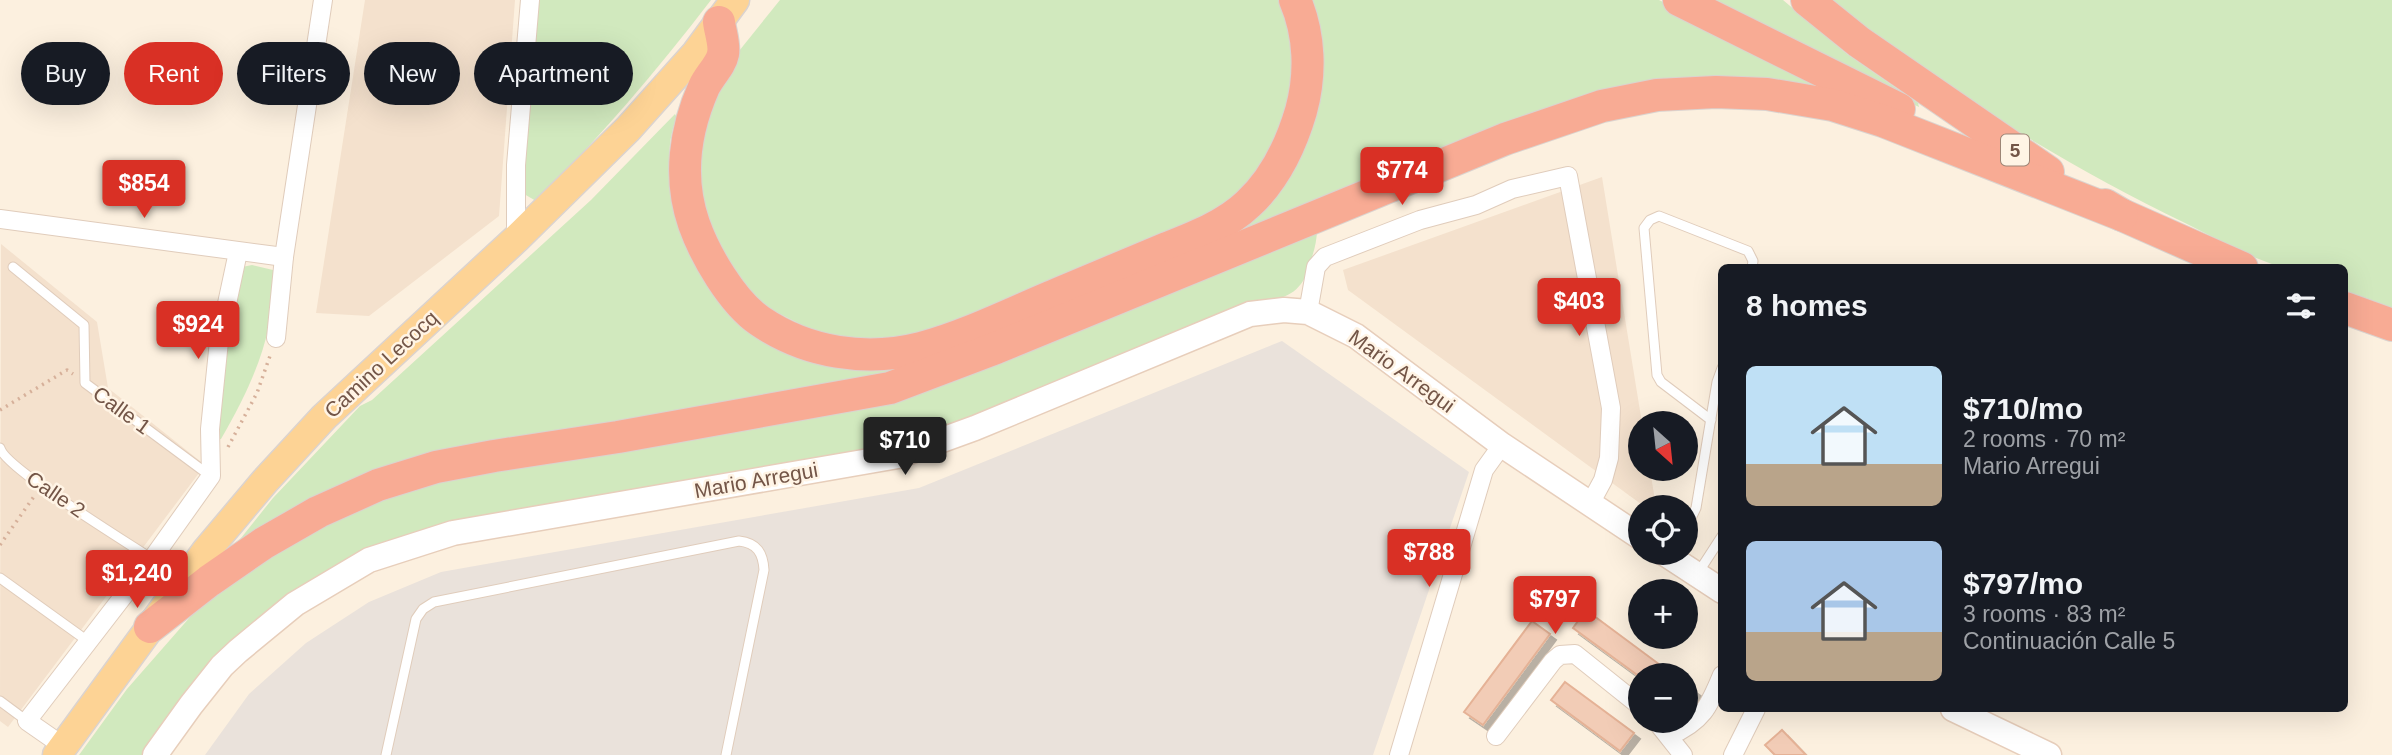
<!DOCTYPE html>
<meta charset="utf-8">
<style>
body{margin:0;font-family:Arial,sans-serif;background:#242831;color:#f1f3f6;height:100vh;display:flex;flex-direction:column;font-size:26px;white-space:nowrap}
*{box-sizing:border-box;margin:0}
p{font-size:23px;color:#9ea1a6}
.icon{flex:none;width:38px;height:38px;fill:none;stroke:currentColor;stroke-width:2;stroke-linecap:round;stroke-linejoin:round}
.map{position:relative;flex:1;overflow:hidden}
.side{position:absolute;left:1718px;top:264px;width:630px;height:448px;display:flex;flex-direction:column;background:#171b24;border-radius:10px;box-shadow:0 7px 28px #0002}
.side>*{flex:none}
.top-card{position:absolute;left:21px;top:42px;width:665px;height:63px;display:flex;gap:14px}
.needle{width:46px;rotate:153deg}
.buttons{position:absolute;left:1628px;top:411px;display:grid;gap:14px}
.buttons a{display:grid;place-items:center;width:70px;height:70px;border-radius:50%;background:#171b24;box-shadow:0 7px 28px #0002;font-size:35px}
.price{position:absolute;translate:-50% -60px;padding:0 16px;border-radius:7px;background:#d93025;color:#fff;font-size:23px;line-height:46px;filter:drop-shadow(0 2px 4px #0008)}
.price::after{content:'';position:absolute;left:50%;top:42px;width:21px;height:16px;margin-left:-10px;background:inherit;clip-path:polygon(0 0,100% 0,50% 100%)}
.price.selected{background:#222;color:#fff}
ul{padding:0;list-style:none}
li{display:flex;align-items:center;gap:21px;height:175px;padding:0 28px}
li span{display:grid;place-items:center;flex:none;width:196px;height:140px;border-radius:10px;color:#555}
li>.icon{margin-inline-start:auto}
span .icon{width:84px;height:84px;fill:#fffc;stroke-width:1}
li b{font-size:30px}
h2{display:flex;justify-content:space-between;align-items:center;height:84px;padding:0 28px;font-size:30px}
.pill{padding:0 24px;border-radius:32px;background:#171b24;box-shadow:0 7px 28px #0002;font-size:24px;line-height:63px}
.pill.selected{background:#d93025;color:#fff}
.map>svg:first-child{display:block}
.residential{fill:#f4e1cd}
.industrial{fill:#eae2db}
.green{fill:#d1e9be}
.building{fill:#f2ccb6;stroke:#e5b296;stroke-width:2;filter:url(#shadow)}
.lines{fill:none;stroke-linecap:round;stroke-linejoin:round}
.lane-casing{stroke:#e0ccbb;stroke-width:11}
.street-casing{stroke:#e0ccbb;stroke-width:20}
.secondary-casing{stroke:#e7cebb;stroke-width:27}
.primary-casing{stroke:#dbd3cf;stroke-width:31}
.highway-casing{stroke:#dbd3cf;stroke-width:34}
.path{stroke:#d6b09a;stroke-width:3.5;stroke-dasharray:2 5;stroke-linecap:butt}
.lane{stroke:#fff;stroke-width:9}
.street{stroke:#fff;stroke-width:18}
.secondary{stroke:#fff;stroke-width:24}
.primary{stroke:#fdd395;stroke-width:28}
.highway{stroke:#f8ab94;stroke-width:32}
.labels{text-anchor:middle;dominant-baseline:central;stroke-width:5;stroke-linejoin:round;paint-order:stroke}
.shield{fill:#fff4e5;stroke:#9d8576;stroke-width:2}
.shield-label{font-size:19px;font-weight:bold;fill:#735547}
.street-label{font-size:21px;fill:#735547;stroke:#fff4e5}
</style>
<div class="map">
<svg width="2392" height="755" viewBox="0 0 2392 755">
<defs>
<filter id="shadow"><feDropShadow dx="6" dy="6" stdDeviation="0" flood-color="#0004"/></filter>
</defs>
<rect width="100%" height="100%" fill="#fcf0df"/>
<g class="residential">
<polygon points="365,0 515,0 499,216 369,316 316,313"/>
<polygon points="1602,177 1642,423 1640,424 1640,469 1650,469 1656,507 1645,507 1348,290 1343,270"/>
<polygon points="1,244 97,322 108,388 205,465 8,727 0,721"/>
</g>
<polygon class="industrial" points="1282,341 1469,472 1373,755 205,755 249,694 306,643 369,602 441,572 919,488"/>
<g class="green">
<path d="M 534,0 L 711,0 C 655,73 601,136 536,201 L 519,191 Z"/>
<polygon points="780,0 1283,0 1295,45 1292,110 1264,170 1206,221 921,335 862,343 814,331 770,309 754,296 734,275 715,244 695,177 714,82"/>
<path d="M 1306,0 L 1659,0 L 1852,96 L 1693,86 L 902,373 L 549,434 L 237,543 L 273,498 L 360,406 L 372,400 L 591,200 L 675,114 L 677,118 C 654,168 690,231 708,278 L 873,366 L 1275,186 Z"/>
<polygon points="1698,0 1783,0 1847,54 1918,103 1919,107"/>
<path d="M 1830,0 L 2392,0 L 2392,309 L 2345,292 L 2345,268 C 2327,268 2298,272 2281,267 C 2248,257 2216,238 2185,223 C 2060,162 1938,87 1830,0 Z"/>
<path d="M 1317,229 C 1317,239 1315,248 1312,257 C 1302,302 1279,298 1240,307 L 935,431 L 902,441 L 834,457 L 347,564 L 145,755 L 79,755 L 127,689 L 205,600 L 261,556 L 403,485 L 825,411 Z"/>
<path d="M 252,265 L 273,270 L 275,275 C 273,339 252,385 221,439 L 217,440 L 231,318 L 242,267 Z"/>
</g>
<g class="building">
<polygon points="1586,610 1675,676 1640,677 1573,628"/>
<polygon points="1532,621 1550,634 1483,725 1464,712"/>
<polygon points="1565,682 1634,733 1620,751 1551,700"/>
<polygon points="1685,683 1696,691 1685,705"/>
<polygon points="1782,730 1806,755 1775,755 1765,745"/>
</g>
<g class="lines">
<g class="lane-casing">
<g id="lane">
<polyline points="13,267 84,325 85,383 209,475"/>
<polyline points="1711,420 1661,382 1657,375 1644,228 1650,220 1659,216 1748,251 1753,261 1752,268"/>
<path d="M 0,448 C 5,468 128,543 152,559"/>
<polyline points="1685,531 1696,508 1717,382 1722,368"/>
<polyline points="1698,573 1722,536"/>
<polyline points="0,578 89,642"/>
<polyline points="0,701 27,721"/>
<path d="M 386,755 L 416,619 L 423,609 L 434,602 L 739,541 C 757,543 763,553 764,570 L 726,755"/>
</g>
</g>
<g class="street-casing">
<g id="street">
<polyline points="0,219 284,257"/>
<polyline points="516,239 516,165 530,0"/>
<polyline points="1308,312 1316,267 1325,257 1420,220 1476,205 1512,189 1568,176 1611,408 1609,458 1603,480 1590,504"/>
<polyline points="276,338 284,257 323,0"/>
<polyline points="1656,721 1683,755"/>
<polyline points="1496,736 1553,661 1560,655 1575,654 1640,706"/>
<path d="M 1669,736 C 1702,722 1709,707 1722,675"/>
<polyline points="63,746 27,721 152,559 211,476 210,429 219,341 238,252"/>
<polyline points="1399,755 1484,470 1502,445"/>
<polyline points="1733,755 1756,709"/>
</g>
</g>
<g class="secondary-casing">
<g id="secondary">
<polyline points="1664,553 1722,591"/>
<polyline points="1953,709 2049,755"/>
<polyline points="155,755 191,705 222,666 238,651 295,604 369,560 453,533 898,456 975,428 1250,314 1284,310 1308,312 1356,336 1502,445 1640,537"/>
</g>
</g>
<g class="primary-casing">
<polyline id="primary" points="57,755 206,551 265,481 324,417 516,239 628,129 696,53 735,0"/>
</g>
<g class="highway-casing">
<g id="highway">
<polyline points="1679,0 1899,109"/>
<polyline points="1807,0 1859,42 2048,172"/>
<path d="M 719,22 C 720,31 725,45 723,54 C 721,65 709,76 704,87 C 685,130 678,178 694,224 C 705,255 732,302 760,321 C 807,353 866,362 921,348 C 969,335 1016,311 1062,292 C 1097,277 1132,263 1167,248 C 1195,237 1226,225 1248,204 C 1274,180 1291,145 1301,111 C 1311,75 1310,35 1295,0"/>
<polyline points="2105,205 2122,215 2242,268"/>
<polyline points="2345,308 2392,325"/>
<polyline points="150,627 209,581 264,543 318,512 378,485 436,467 494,456 618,437 890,388 996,348 1505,139 1602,106 1657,95 1716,92 1767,94 1833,105 1883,121 2122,215"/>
</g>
</g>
<g class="path">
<polyline points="0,410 67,370 73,374"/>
<polyline points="228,447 257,393 271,353"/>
<polyline points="0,545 35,495"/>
</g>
<use href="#lane" class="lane"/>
<use href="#street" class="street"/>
<use href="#secondary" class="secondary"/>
<use href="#primary" class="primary"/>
<use href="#highway" class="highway"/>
</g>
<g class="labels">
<rect class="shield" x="2001" y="134.5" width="28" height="31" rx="5"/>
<g class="shield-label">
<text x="2015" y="150">5</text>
</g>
<g class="street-label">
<text transform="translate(381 364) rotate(-43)">Camino Lecocq</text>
<text transform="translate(1402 371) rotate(36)">Mario Arregui</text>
<text transform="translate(122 410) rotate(36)">Calle 1</text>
<text transform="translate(756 480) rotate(-10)">Mario Arregui</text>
<text transform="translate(56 494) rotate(34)">Calle 2</text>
</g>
</g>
</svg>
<div class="buttons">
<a><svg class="needle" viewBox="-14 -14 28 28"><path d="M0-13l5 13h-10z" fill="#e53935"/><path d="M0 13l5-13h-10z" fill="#9ea1a6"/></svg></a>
<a><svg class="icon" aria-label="locate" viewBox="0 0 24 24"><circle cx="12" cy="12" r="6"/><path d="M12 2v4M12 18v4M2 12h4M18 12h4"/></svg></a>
<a>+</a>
<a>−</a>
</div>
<b class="price" style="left:1402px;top:207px">$774</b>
<b class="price" style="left:144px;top:220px">$854</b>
<b class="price" style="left:1579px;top:338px">$403</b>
<b class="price" style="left:198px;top:361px">$924</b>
<b class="price selected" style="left:905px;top:477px">$710</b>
<b class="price" style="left:1429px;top:589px">$788</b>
<b class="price" style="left:137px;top:610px">$1,240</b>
<b class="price" style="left:1555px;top:636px">$797</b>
<div class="top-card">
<a class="pill">Buy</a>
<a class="pill selected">Rent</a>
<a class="pill">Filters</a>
<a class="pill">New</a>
<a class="pill">Apartment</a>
</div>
<section class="side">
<h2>8 homes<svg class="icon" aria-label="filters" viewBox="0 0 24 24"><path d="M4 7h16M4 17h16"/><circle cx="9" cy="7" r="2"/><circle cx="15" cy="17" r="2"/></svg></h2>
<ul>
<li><span style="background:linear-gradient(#bfe0f5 70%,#b9a48a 0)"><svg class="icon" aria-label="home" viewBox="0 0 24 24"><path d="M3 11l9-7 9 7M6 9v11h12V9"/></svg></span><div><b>$710/mo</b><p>2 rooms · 70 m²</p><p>Mario Arregui</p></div></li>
<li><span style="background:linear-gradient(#a9c7e8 65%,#b9a48a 0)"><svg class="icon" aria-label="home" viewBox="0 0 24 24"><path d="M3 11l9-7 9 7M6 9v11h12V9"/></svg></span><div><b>$797/mo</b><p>3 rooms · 83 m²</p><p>Continuación Calle 5</p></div></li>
</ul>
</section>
</div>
